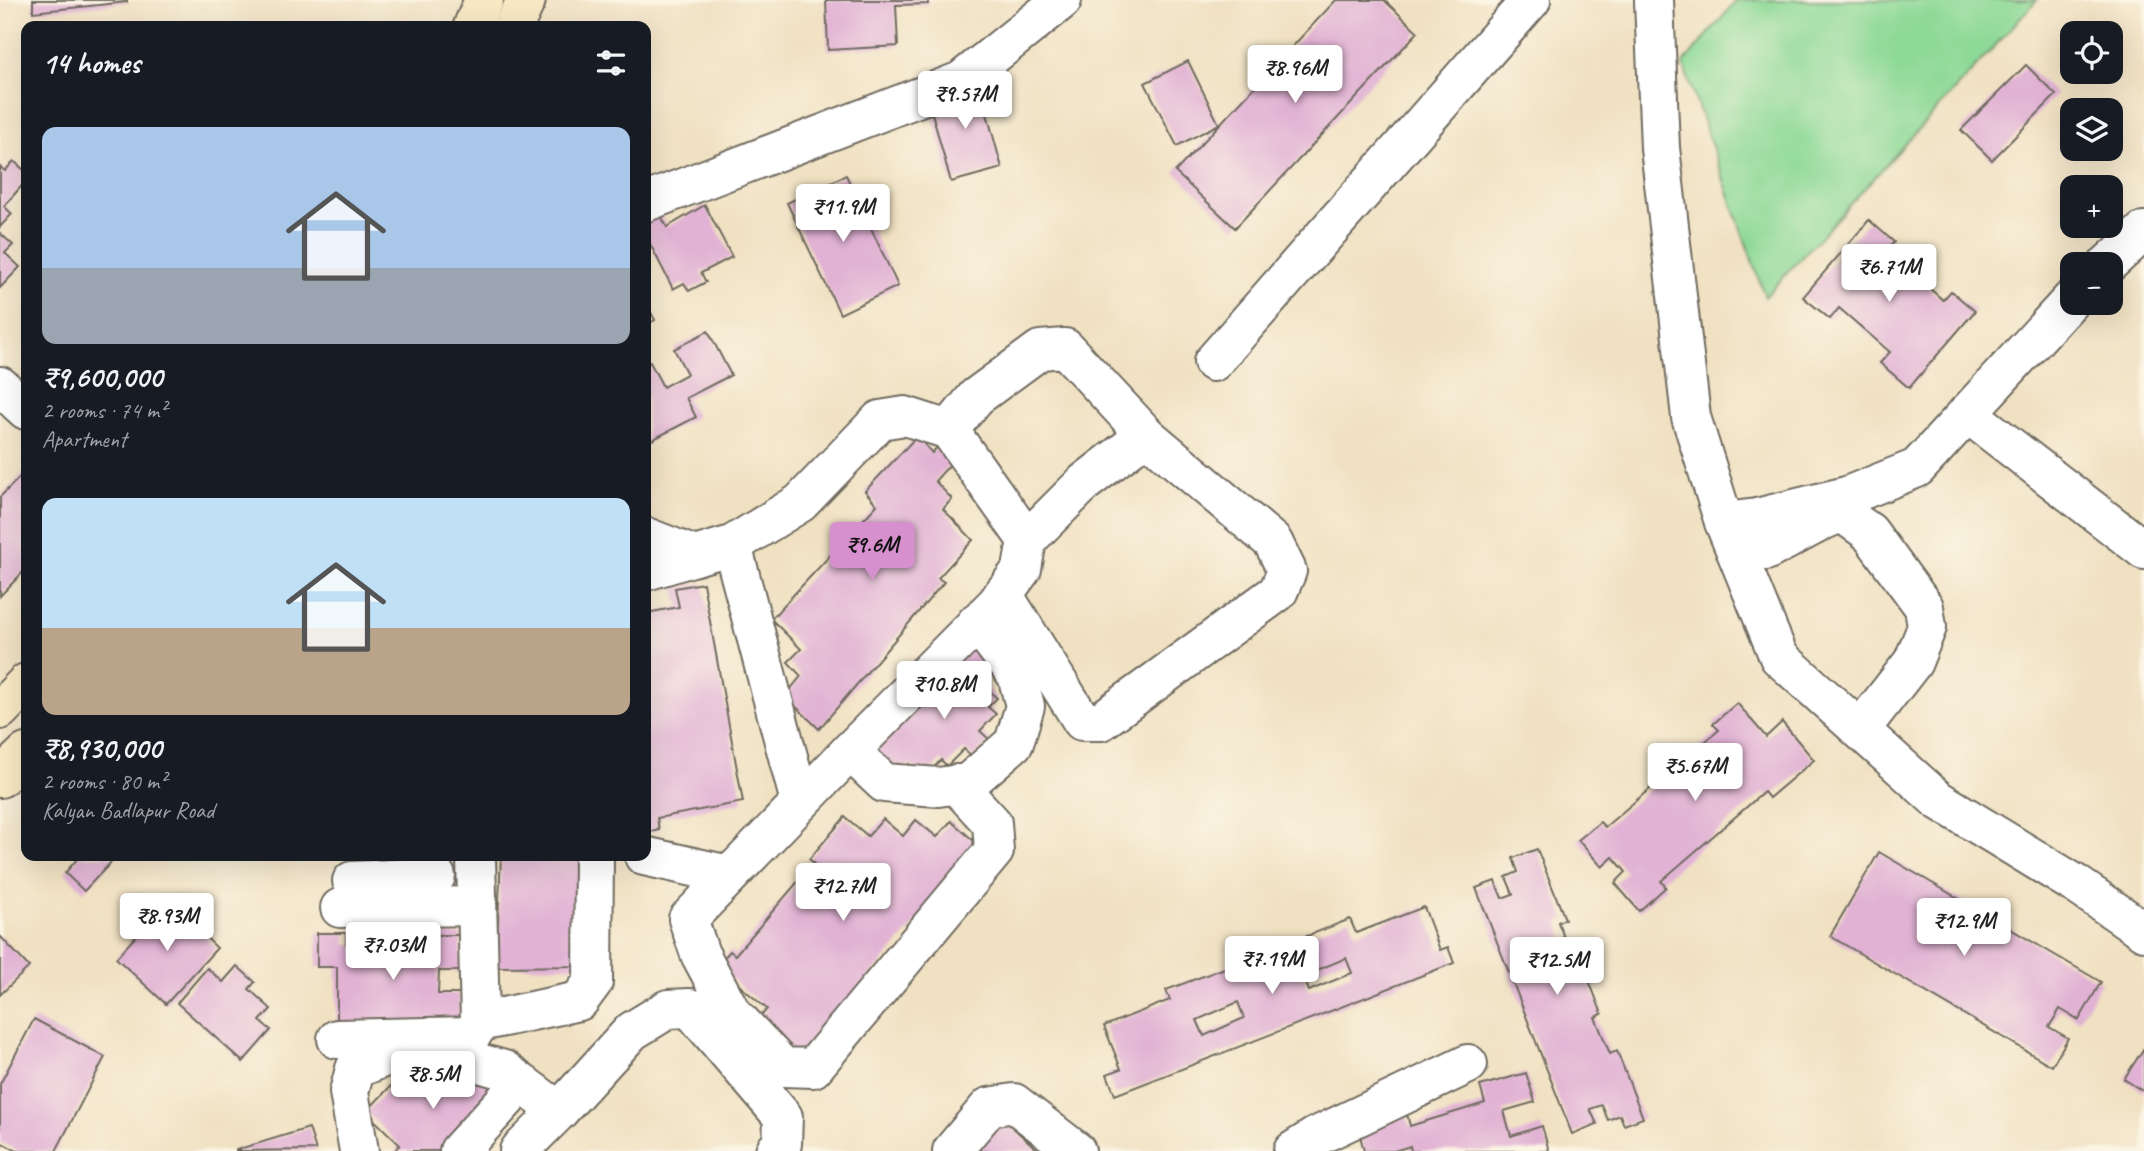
<!DOCTYPE html>
<meta charset="utf-8">
<style>
body{margin:0;font-family:Caveat,sans-serif;background:#20242c;color:#f1f3f6;height:100vh;display:flex;flex-direction:column;font-size:26px;white-space:nowrap}
*{box-sizing:border-box;margin:0}
p{font-size:23px;color:#9ea1a6}
.icon{flex:none;width:38px;height:38px;fill:none;stroke:currentColor;stroke-width:2;stroke-linecap:round;stroke-linejoin:round}
.map{position:relative;flex:1;overflow:hidden}
.panel{position:absolute;left:21px;top:21px;width:630px;height:840px;display:flex;flex-direction:column;background:#171b24;border-radius:14px;box-shadow:0 7px 28px #0002}
.panel>*{flex:none}
.controls{position:absolute;left:2060px;top:21px;display:grid;gap:14px}
.controls a{display:grid;place-items:center;width:63px;height:63px;border-radius:14px;background:#171b24;box-shadow:0 7px 28px #0002;font-size:35px}
.price{position:absolute;translate:-50% -60px;padding:0 16px;border-radius:7px;background:#fff;color:#222;font-size:23px;line-height:46px;filter:drop-shadow(0 2px 4px #0008)}
.price::after{content:'';position:absolute;left:50%;top:42px;width:21px;height:16px;margin-left:-10px;background:inherit;clip-path:polygon(0 0,100% 0,50% 100%)}
.price.active{background:#d690ce;color:#111}
ul{padding:0;list-style:none}
li{display:grid;align-content:center;gap:14px;height:371px;padding:0 21px}
li span{display:grid;place-items:center;height:217px;border-radius:14px;color:#555}
li>.icon{margin-inline-start:auto}
span .icon{width:126px;height:126px;fill:#fffc;stroke-width:1}
li b{font-size:30px}
h2{display:flex;justify-content:space-between;align-items:center;height:84px;padding:0 21px;font-size:30px}
.map>svg:first-child{display:block}
.green{fill:#8dd996;stroke:#5c8260;stroke-width:2}
.building{fill:#e1b2d4;fill-rule:evenodd}
.lines{fill:none;stroke-linecap:round;stroke-linejoin:round}
.minor-casing{stroke:#706b60;stroke-width:42}
.secondary-casing{stroke:#706b60;stroke-width:42}
.minor{stroke:#fff;stroke-width:38}
.secondary{stroke:#f8e8c3;stroke-width:38}
</style>
<div class="map">
<svg width="2144" height="1151" viewBox="0 0 2144 1151">
<rect width="100%" height="100%" fill="#fcf5e5"/>
<filter id="ink" filterUnits="userSpaceOnUse"><feTurbulence type="fractalNoise" baseFrequency=".0143" numOctaves="2"/><feDisplacementMap in="SourceGraphic" scale="14" xChannelSelector="R" yChannelSelector="G"/><feConvolveMatrix kernelMatrix="1 2 1 2 8 2 1 2 1" color-interpolation-filters="sRGB"/></filter>
<filter id="wash" filterUnits="userSpaceOnUse"><feTurbulence type="fractalNoise" baseFrequency=".00686" numOctaves="4" result="noise"/><feDisplacementMap in="SourceGraphic" scale="28" xChannelSelector="R" yChannelSelector="G"/><feGaussianBlur stdDeviation="1.57" result="paint"/><feColorMatrix in="noise" values="0 0 0 0 0 0 0 0 0 0 0 0 0 0 0 0 0 1.4 0 .05"/><feComposite in="paint" operator="in"/></filter>
<g filter="url(#wash)">
<rect width="100%" height="100%" fill="#f0e1c2"/>
<polygon class="green" points="1737,0 2037,0 1765,297 1683,64"/>
<g id="blocks">
<g class="building">
<polygon points="33,0 127,0 127,2 33,12"/>
<polygon points="826,0 928,0 928,4 896,5 898,46 828,50"/>
<polygon points="1336,0 1384,0 1418,32 1235,228 1175,172"/>
<polygon points="1188,61 1219,124 1177,146 1145,83"/>
<polygon points="2026,65 2056,95 1992,160 1961,130"/>
<polygon points="978,81 1002,168 951,182 927,95"/>
<polygon points="14,161 26,172 26,181 4,206 12,214 0,227 0,167 5,171"/>
<polygon points="846,175 898,286 840,314 787,203"/>
<polygon points="655,205 667,227 705,205 732,257 701,273 706,282 689,291 684,283 673,289 646,236 646,209"/>
<polygon points="1869,220 1894,242 1886,251 1943,300 1951,291 1975,311 1909,388 1880,363 1890,352 1839,308 1830,319 1803,297"/>
<polygon points="0,233 13,245 5,253 20,267 0,288"/>
<polygon points="646,303 655,320 646,325"/>
<polygon points="708,331 731,375 686,398 696,417 646,443 646,364 650,362 663,387 687,374 674,349"/>
<polygon points="917,436 932,453 939,445 953,461 935,481 952,499 943,509 973,540 938,578 944,582 819,729 785,696 801,676 788,662 801,649 771,619 877,505 865,491"/>
<polygon points="26,471 26,569 0,596 0,497"/>
<polygon points="703,583 743,802 657,818 659,830 646,833 646,613 679,607 675,588"/>
<polygon points="972,647 995,668 981,683 997,698 988,707 996,714 980,731 990,740 974,758 964,749 947,766 941,760 924,778 909,764 898,776 874,754"/>
<polygon points="1737,703 1766,737 1782,722 1814,760 1769,798 1764,792 1661,881 1666,887 1639,911 1615,883 1626,872 1613,857 1602,867 1578,840 1600,822 1605,827 1719,730 1713,724"/>
<polygon points="845,817 868,836 883,819 903,836 916,820 937,837 951,821 981,847 800,1058 757,1021 767,1009 717,966 730,951 735,955 814,863 809,859"/>
<polygon points="1537,849 1565,919 1558,922 1576,968 1583,965 1602,1014 1595,1017 1610,1054 1617,1051 1643,1118 1624,1125 1620,1115 1608,1120 1602,1105 1590,1109 1597,1124 1572,1134 1476,888 1495,881 1502,898 1513,894 1506,877 1518,872 1513,858"/>
<polygon points="1879,852 2101,982 2079,1020 2060,1009 2049,1027 2068,1038 2052,1066 1830,936"/>
<polygon points="75,856 117,856 84,891 65,873 78,858"/>
<polygon points="501,856 582,856 582,966 496,967"/>
<polygon points="168,901 217,948 166,1004 116,958"/>
<path d="M 1424,907 L 1440,950 L 1448,947 L 1454,963 L 1115,1095 L 1107,1074 L 1121,1069 L 1104,1026 L 1170,1000 L 1166,990 L 1238,963 L 1243,975 L 1284,959 L 1279,947 L 1350,919 L 1356,933 ZM 1346,958 L 1352,973 L 1309,991 L 1303,976 ZM 1238,1002 L 1244,1018 L 1204,1036 L 1197,1020 Z"/>
<polygon points="317,933 346,933 346,944 413,945 414,935 461,935 460,971 439,971 438,994 460,994 460,1030 337,1028 337,967 317,967"/>
<polygon points="0,936 29,967 0,995"/>
<polygon points="237,966 255,982 249,989 271,1009 260,1021 271,1030 243,1062 177,1003 207,968 223,982"/>
<polygon points="34,1019 105,1057 56,1151 17,1151 0,1142 0,1084"/>
<polygon points="2144,1048 2144,1092 2124,1079"/>
<polygon points="470,1065 501,1095 449,1151 394,1151 400,1145 366,1112 406,1070 427,1090 437,1079 448,1089"/>
<polygon points="1526,1073 1535,1102 1504,1111 1511,1136 1542,1126 1549,1151 1411,1151 1410,1146 1394,1151 1364,1151 1358,1128 1407,1114 1410,1126 1485,1103 1480,1086"/>
<polygon points="1003,1119 1039,1151 976,1151"/>
<polygon points="309,1128 316,1150 236,1151 236,1150"/>
</g>
</g>
</g>
<g filter="url(#ink)">
<use href="#blocks" fill-opacity="0" stroke="#706b60" stroke-width="2"/>
<g class="lines">
<g class="minor-casing">
<g id="minor">
<polyline points="1654,0 1660,148 1691,417 1724,522 1779,657 1938,800 2077,885 2144,931"/>
<polyline points="646,202 961,81 1062,0"/>
<polyline points="2108,264 2144,231"/>
<polyline points="1213,362 1531,0"/>
<polyline points="0,386 26,410"/>
<polyline points="1967,413 2144,550"/>
<polyline points="949,430 976,397 1040,350 1065,348 1146,435"/>
<polyline points="1724,522 1757,518 1847,496 1917,468 2072,299"/>
<polyline points="646,537 695,556 732,545 800,503 880,420 905,416 949,430 1027,540 1022,569 996,604 850,751 688,919 700,954 731,1012 783,1067 813,1068 994,851 992,823 956,784"/>
<polyline points="732,545 800,802"/>
<polyline points="1735,547 1766,551 1824,520 1838,514 1845,515 1869,532 1924,607 1927,627 1913,662 1860,730"/>
<polyline points="646,571 695,556"/>
<polyline points="1003,594 1082,721 1101,721 1278,592 1287,571 1273,542 1146,435 1085,482 1027,540"/>
<polyline points="850,751 884,783 938,787 968,783 1014,743 1025,706 1017,675 977,622"/>
<polyline points="644,856 729,875"/>
<polyline points="352,881 393,879"/>
<polyline points="392,907 393,879 436,876"/>
<polyline points="340,908 477,906"/>
<polyline points="480,1022 579,1001 593,982 594,856"/>
<polyline points="337,1039 471,1036 480,1022 476,856"/>
<polyline points="359,1151 349,1092 355,1069 393,1054 458,1057 504,1070 559,1111"/>
<polyline points="459,1151 521,1083"/>
<polyline points="519,1151 559,1111 632,1031 668,1009 690,1008 783,1117 782,1144 775,1151"/>
<polyline points="952,1151 989,1107 1014,1103 1076,1151"/>
<polyline points="1293,1151 1315,1137 1468,1064"/>
</g>
</g>
<g class="secondary-casing">
<g id="secondary">
<polyline points="473,26 484,0"/>
<polyline points="514,26 526,0"/>
<polyline points="0,710 26,683"/>
<polyline points="0,778 26,753"/>
</g>
</g>
<use href="#minor" class="minor"/>
<use href="#secondary" class="secondary"/>
</g>
</g>
</svg>
<div class="controls">
<a><svg class="icon" aria-label="locate" viewBox="0 0 24 24"><circle cx="12" cy="12" r="6"/><path d="M12 2v4M12 18v4M2 12h4M18 12h4"/></svg></a>
<a><svg class="icon" aria-label="layers" viewBox="0 0 24 24"><path d="M12 4l9 5-9 5-9-5zM3 14l9 5 9-5"/></svg></a>
<a>+</a>
<a>−</a>
</div>
<b class="price" style="left:1295px;top:105px">₹8.96M</b>
<b class="price" style="left:965px;top:131px">₹9.57M</b>
<b class="price" style="left:843px;top:244px">₹11.9M</b>
<b class="price" style="left:1889px;top:304px">₹6.71M</b>
<b class="price active" style="left:872px;top:582px">₹9.6M</b>
<b class="price" style="left:944px;top:721px">₹10.8M</b>
<b class="price" style="left:1695px;top:803px">₹5.67M</b>
<b class="price" style="left:843px;top:923px">₹12.7M</b>
<b class="price" style="left:167px;top:953px">₹8.93M</b>
<b class="price" style="left:1964px;top:958px">₹12.9M</b>
<b class="price" style="left:393px;top:982px">₹7.03M</b>
<b class="price" style="left:1272px;top:996px">₹7.19M</b>
<b class="price" style="left:1557px;top:997px">₹12.5M</b>
<b class="price" style="left:433px;top:1111px">₹8.5M</b>
<section class="panel">
<h2>14 homes<svg class="icon" aria-label="filters" viewBox="0 0 24 24"><path d="M4 7h16M4 17h16"/><circle cx="9" cy="7" r="2"/><circle cx="15" cy="17" r="2"/></svg></h2>
<ul>
<li><span style="background:linear-gradient(#a9c7e8 65%,#9aa5b1 0)"><svg class="icon" aria-label="home" viewBox="0 0 24 24"><path d="M3 11l9-7 9 7M6 9v11h12V9"/></svg></span><div><b>₹9,600,000</b><p>2 rooms · 74 m²</p><p>Apartment</p></div></li>
<li><span style="background:linear-gradient(#bfe0f5 60%,#b9a48a 0)"><svg class="icon" aria-label="home" viewBox="0 0 24 24"><path d="M3 11l9-7 9 7M6 9v11h12V9"/></svg></span><div><b>₹8,930,000</b><p>2 rooms · 80 m²</p><p>Kalyan Badlapur Road</p></div></li>
</ul>
</section>
</div>
